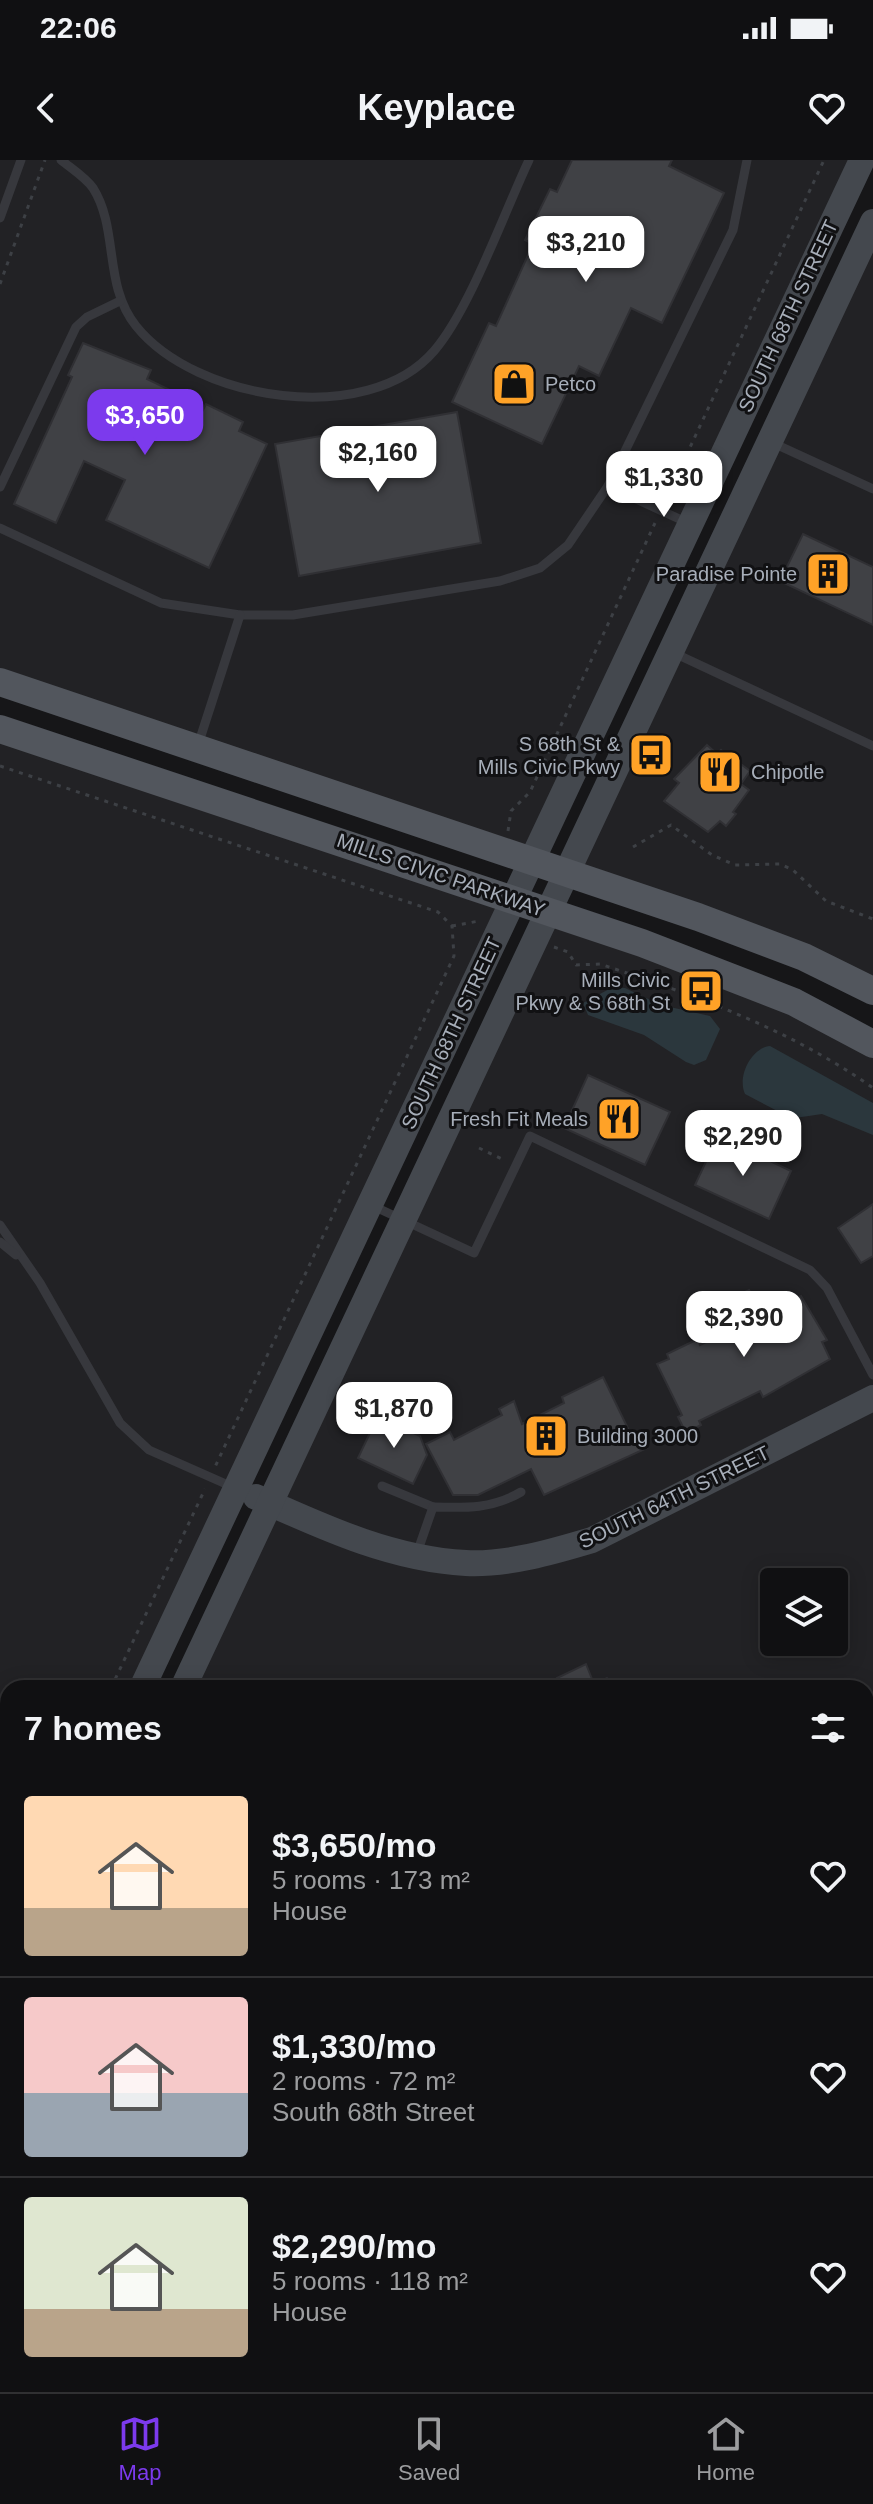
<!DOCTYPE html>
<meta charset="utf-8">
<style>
body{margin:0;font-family:Helvetica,sans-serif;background:#19191b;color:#f1f3f6;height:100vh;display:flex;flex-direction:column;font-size:30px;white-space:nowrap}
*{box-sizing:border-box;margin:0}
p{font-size:26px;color:#9c9d9f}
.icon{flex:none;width:44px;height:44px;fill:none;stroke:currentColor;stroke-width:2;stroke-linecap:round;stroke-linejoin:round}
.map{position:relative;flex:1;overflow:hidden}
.sheet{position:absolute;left:0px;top:1520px;width:874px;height:712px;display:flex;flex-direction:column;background:#101012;border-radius:24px 24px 0 0;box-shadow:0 4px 20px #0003,0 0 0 2px #303032}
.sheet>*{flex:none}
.controls{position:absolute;left:760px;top:1408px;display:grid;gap:16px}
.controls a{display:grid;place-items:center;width:88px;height:88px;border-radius:8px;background:#101012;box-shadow:0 4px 20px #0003,0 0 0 2px #303032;font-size:40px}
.price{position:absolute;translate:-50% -68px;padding:0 18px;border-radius:16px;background:#fff;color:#222;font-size:26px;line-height:52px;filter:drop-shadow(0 2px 4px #0008)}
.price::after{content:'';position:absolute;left:50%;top:48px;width:24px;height:18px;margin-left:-12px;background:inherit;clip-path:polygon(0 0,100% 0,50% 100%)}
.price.on{background:#7c3aed;color:#fff}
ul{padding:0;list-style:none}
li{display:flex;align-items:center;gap:24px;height:200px;padding:0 24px}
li+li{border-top:2px solid #303032}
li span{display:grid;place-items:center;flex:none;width:224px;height:160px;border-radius:8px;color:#555}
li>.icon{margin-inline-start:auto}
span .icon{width:96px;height:96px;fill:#fffc;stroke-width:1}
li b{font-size:34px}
h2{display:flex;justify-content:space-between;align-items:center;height:96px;padding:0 24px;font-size:34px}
.status{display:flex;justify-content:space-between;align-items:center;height:56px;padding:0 40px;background:#101012;direction:ltr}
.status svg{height:22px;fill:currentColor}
header{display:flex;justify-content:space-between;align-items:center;height:104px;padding:0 24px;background:#101012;font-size:36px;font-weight:600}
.tab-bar{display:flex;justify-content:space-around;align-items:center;height:112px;border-top:2px solid #303032;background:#101012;font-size:22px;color:#9c9d9f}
.tab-bar a{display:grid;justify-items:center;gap:4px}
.tab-bar .on{color:#7c3aed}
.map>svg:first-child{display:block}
.built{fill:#222225;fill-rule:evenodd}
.water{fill:#2b373d}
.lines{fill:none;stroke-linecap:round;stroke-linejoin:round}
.stream{stroke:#2b373d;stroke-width:5}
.building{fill:#404145;stroke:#303034;stroke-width:2}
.path{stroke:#3d4045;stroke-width:3;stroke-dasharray:4 6;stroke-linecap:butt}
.lane{stroke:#37383d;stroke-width:9}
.secondary{stroke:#44484e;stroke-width:26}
.primary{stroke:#52565d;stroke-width:28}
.labels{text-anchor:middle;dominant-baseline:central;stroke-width:6;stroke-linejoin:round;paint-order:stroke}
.street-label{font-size:20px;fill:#a7aeb9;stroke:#111113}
.poi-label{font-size:20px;fill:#a7aeb9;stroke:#111113;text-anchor:end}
</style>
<div class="status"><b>22:06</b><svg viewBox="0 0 49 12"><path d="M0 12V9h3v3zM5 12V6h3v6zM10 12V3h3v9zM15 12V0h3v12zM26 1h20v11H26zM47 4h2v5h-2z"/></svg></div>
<header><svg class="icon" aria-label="back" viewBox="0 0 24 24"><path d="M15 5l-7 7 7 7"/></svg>Keyplace<svg class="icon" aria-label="heart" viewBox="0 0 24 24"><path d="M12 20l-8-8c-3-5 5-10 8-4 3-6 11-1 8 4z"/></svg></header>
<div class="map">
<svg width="873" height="2232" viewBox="0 0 873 2232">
<rect width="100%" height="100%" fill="#161618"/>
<g class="built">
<polygon points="0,0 862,0 531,698 0,522"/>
<polygon points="873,62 873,831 569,711"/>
<polygon points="0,569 514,739 142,1528 8,1528 8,1831 0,1863"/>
<path d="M 551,752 L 873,884 L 873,2071 L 866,2075 L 866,1528 L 183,1528 ZM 774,1422 L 834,1422 L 834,1482 L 774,1482 Z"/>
</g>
<g class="water">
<polygon points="613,827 625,828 661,845 710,856 720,869 706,900 694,905 686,902 644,875 588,855 583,843"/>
<path d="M 770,886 L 873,943 L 873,975 L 822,954 L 795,958 L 785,955 L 745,934 C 737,917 751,888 770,886 Z"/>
</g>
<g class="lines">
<polyline class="stream" points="856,2224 864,2224"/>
</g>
<g class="building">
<polygon points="572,0 672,0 669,6 724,33 662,163 631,148 599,216 579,206 542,284 452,242 489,163 496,166 533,84 525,80 550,29 557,32"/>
<polygon points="83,183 151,210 147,219 178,234 175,240 202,252 206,244 243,262 239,271 267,284 209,408 106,360 125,320 84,301 56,363 14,344 72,217 68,215"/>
<polygon points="457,252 481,383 299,416 275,284"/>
<polygon points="803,374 873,407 873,465 780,421"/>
<polygon points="707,585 717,594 721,590 736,605 738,602 750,611 741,624 749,630 733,652 736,654 726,666 720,661 708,672 664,641 679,623 674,619"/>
<polygon points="588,915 670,952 645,1005 564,968"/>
<polygon points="718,976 791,1011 769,1059 695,1025"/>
<polygon points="873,1044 873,1096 861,1103 838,1068"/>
<polygon points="749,1130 761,1155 801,1136 827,1180 822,1182 830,1199 763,1237 760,1231 699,1261 701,1265 686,1273 678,1257 682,1255 657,1204 669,1199 667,1194 698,1179 700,1185 736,1167 724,1142"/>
<polygon points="603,1217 634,1281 642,1277 647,1288 544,1335 531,1309 478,1335 453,1335 426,1284 450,1272 454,1280 502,1255 499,1249 514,1241 522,1264 564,1243 562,1237"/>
<polygon points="378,1256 420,1276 427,1295 413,1324 358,1298"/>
<polygon points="586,1504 594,1524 607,1518 612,1528 562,1528 557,1518"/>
</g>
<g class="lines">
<g class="path">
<polyline points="0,124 45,0"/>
<polyline points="665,341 824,0"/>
<polyline points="0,606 438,752 452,766 454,796 215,1307"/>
<polyline points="508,671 511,651 530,632 655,363"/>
<polyline points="633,687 671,665 712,695 735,705 780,704 793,710 826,741 873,759"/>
<polyline points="452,766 479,761"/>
<path d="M 554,787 L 568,792 L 576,805 L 600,804 C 696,836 790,869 873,928"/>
<polyline points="479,988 504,1000"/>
<polyline points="111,1528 205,1329"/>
<polyline points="0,1770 8,1751"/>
<polyline points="866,2047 873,2043"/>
<polyline points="0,2143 8,2140"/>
</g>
<g class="lane">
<path d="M 61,0 C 72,9 85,17 93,28 C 119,69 103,125 136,166 C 196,241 368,268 434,191 C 470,149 504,53 529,0"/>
<polyline points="0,58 21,0"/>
<polyline points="773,283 873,329"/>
<polyline points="608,326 688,363"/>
<polyline points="0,327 76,167 87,157 120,141"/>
<polyline points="0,368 161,443 240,455 293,455 500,421 540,408 568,385 608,326 733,70 747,0"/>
<polyline points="674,493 873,586"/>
<polyline points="198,585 240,455"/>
<polyline points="371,1045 474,1093 530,976 810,1110 827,1128 873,1215"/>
<polyline points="0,1065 40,1123 120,1263 149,1290 235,1328"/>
<polyline points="0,1082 16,1095"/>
<polyline points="382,1326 433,1347"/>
<path d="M 417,1393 L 433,1347 C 466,1348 492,1349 521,1332"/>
<polyline points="0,1710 8,1714"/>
</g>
<g class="secondary">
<path d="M 256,1337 C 323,1367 391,1399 466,1403 C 507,1405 552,1392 592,1380 L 873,1238"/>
<polyline points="142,1528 862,0"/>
<polyline points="183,1528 873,62"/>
<polyline points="0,1863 8,1831"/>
<polyline points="866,2075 873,2071"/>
<polyline points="866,2116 873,2111"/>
<polyline points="0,2172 8,2204"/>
<polyline points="16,2224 19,2232"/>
<polyline points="64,2224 68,2232"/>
</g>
<g class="primary">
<polyline points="0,522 698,757 804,797 873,831"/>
<polyline points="0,569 642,783 794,842 873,884"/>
</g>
</g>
<defs>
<g id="shop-square" transform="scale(2.3)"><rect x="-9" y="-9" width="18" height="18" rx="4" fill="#ffa227" stroke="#111113"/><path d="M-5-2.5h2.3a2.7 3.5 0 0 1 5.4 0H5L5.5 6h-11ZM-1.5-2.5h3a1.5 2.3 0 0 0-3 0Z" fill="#111"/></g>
<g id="building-square" transform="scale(2.3)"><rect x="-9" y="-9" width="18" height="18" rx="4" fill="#ffa227" stroke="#111113"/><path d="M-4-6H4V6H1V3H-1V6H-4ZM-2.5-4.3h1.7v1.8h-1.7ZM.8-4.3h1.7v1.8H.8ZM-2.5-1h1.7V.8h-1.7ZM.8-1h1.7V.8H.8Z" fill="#111"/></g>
<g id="bus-square" transform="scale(2.3)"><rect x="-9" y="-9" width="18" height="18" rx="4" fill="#ffa227" stroke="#111113"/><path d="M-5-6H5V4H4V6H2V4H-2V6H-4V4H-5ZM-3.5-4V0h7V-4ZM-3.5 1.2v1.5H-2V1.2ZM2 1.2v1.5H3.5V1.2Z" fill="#111"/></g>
<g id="restaurant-square" transform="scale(2.3)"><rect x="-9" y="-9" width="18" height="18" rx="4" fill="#ffa227" stroke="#111113"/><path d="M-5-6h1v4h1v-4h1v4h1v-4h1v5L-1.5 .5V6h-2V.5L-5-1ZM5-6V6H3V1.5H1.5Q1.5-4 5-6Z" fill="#111"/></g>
</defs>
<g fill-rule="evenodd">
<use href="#shop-square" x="514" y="224"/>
<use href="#building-square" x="828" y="414"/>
<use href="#bus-square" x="651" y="595"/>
<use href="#restaurant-square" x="720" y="612"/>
<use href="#bus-square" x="701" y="831"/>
<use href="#restaurant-square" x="619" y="959"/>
<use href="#building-square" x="546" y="1276"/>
</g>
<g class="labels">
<g class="street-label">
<text transform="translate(788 156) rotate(-65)">SOUTH 68TH STREET</text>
<text transform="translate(441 715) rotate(19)">MILLS CIVIC PARKWAY</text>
<text transform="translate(451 873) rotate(-65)">SOUTH 68TH STREET</text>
<text transform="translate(674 1337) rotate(-26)">SOUTH 64TH STREET</text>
</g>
<g class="poi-label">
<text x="545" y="224" text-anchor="start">Petco</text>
<text x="797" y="414">Paradise Pointe</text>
<text x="620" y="584">S 68th St &amp;<tspan x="620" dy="23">Mills Civic Pkwy</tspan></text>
<text x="751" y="612" text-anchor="start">Chipotle</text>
<text x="670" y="820">Mills Civic<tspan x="670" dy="23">Pkwy &amp; S 68th St</tspan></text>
<text x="588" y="959">Fresh Fit Meals</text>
<text x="577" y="1276" text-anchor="start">Building 3000</text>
</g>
</g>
</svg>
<div class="controls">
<a><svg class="icon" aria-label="layers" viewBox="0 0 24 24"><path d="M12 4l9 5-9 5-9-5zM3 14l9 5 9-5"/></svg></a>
</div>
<b class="price" style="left:586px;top:124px">$3,210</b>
<b class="price on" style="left:145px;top:297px">$3,650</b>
<b class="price" style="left:378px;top:334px">$2,160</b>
<b class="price" style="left:664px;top:359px">$1,330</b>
<b class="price" style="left:743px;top:1018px">$2,290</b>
<b class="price" style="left:744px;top:1199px">$2,390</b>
<b class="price" style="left:394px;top:1290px">$1,870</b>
<section class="sheet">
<h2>7 homes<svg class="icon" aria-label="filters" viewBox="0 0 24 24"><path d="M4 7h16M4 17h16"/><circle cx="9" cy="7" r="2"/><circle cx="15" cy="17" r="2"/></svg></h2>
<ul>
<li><span style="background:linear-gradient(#ffd9b3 70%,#b9a48a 0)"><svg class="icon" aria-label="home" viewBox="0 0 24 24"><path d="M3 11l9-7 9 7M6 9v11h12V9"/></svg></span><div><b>$3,650/mo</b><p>5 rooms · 173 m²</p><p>House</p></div><svg class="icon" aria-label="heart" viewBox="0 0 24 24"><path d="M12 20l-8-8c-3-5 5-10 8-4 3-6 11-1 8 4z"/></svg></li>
<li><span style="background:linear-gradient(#f6c9c9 60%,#9aa5b1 0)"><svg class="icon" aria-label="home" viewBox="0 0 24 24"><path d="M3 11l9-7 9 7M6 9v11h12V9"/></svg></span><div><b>$1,330/mo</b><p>2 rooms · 72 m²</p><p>South 68th Street</p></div><svg class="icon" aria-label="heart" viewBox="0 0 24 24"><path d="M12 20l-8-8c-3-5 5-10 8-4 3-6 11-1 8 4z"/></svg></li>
<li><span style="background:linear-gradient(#dfe7d0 70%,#b9a48a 0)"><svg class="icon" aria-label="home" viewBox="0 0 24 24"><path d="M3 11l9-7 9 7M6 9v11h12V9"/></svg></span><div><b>$2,290/mo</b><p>5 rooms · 118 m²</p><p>House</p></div><svg class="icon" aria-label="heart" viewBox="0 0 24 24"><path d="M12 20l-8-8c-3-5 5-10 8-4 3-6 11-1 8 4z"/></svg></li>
</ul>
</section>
</div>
<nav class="tab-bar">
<a class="on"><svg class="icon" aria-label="map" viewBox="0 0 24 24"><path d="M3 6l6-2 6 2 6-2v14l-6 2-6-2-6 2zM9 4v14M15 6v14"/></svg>Map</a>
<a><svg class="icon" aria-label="saved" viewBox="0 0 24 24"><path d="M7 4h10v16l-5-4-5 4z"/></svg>Saved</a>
<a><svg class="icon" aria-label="home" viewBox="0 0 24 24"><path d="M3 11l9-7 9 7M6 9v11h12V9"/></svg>Home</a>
</nav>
